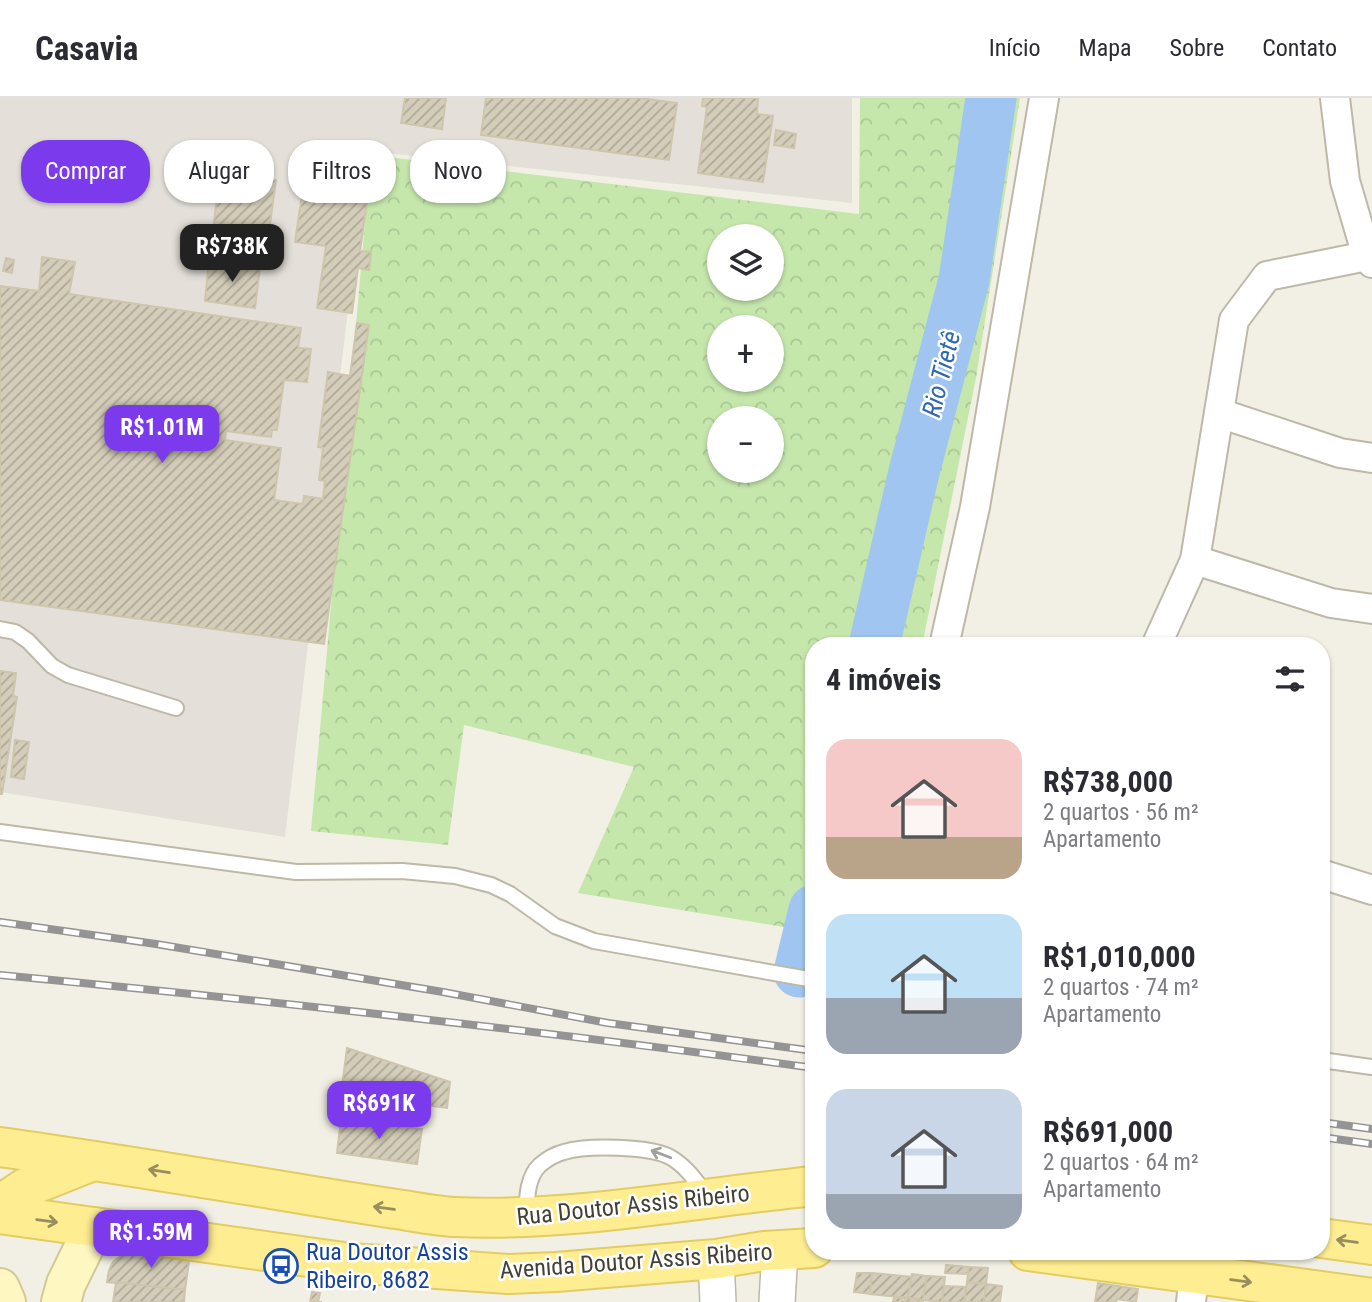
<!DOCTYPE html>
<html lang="pt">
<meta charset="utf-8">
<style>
body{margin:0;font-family:"Roboto Condensed",sans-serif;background:#f7f7f7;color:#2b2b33;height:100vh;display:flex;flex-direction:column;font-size:26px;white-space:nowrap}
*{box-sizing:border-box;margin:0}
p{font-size:23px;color:#7c7c81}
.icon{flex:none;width:38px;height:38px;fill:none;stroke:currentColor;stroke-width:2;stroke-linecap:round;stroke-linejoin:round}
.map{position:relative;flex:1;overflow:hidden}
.side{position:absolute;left:805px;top:539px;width:525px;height:623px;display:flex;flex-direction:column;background:#fff;border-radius:28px;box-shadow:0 2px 5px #0004}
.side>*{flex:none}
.top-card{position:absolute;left:21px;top:42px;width:665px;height:63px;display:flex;gap:14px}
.tools{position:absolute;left:707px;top:126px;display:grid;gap:14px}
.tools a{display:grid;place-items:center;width:77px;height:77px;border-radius:50%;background:#fff;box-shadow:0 2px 5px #0004;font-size:35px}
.price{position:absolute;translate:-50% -60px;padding:0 16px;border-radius:14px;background:#7c3aed;color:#fff;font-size:23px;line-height:46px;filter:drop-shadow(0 2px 4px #0008)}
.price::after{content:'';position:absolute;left:50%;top:42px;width:21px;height:16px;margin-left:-10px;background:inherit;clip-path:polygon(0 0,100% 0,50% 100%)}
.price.active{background:#222;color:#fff}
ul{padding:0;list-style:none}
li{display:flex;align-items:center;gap:21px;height:175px;padding:0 21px}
li span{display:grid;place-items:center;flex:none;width:196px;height:140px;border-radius:21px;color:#555}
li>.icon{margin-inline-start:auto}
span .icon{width:84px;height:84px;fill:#fffc;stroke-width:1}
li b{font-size:30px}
h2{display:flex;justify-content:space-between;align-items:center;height:84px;padding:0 21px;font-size:30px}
.tag{padding:0 24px;border-radius:28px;background:#fff;box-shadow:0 2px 5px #0004;font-size:24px;line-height:63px}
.tag.active{background:#7c3aed;color:#fff}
header{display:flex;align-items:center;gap:42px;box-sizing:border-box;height:98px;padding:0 35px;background:#fff;border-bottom:2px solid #e1e1e2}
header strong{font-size:33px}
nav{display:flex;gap:38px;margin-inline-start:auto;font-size:24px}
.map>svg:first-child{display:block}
.industrial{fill:#e4e0d9}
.forest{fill:url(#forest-crowns);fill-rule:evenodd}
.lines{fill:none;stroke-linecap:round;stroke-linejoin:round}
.river{stroke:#9fc5f0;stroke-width:51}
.building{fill:url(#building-hatch);stroke:#cec5ad;stroke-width:2}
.service-casing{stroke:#bdb8a7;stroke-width:18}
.minor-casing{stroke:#bdb8a7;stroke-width:32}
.tertiary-casing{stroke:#bdb8a7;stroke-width:38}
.secondary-casing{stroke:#d2c994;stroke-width:42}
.primary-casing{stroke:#e3cc61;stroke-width:42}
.service{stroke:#fff;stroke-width:14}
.minor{stroke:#fff;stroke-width:28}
.tertiary{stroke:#fff;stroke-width:35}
.secondary{stroke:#fef7c2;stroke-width:38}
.primary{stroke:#feed91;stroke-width:38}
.rail-casing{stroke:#949494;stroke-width:8}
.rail{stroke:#fff;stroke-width:5;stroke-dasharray:16;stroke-linecap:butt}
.oneway{stroke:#a2a09a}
.oneway2{stroke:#988e5e}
.labels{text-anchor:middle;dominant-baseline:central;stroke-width:5;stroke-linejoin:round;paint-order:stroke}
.street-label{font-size:24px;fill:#444034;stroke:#fff}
.transit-label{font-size:24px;fill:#164399;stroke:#fff;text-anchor:start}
.water-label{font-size:26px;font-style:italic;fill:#2e68af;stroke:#fff}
</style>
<header>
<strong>Casavia</strong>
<nav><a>Início</a><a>Mapa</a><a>Sobre</a><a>Contato</a></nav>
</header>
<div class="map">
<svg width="1372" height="1204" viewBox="0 0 1372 1204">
<defs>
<pattern id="forest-crowns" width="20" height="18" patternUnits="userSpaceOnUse" patternTransform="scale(1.75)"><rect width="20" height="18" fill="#c5e7ac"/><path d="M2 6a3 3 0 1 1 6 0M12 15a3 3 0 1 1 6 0" fill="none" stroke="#aac795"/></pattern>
<pattern id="building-hatch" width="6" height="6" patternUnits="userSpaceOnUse" patternTransform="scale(1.75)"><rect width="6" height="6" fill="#d4cdb9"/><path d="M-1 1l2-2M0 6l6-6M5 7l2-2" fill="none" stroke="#aea897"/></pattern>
</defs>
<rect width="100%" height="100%" fill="#f2f0e4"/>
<polygon class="industrial" points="0,0 852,0 852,105 367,53 285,739 0,694"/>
<path class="forest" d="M 860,0 L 1020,0 L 976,280 L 922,548 L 814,548 L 814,834 L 578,795 L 634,669 L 464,627 L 448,747 L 311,733 L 371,57 L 859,116 ZM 719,138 L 772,138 L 772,191 L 719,191 ZM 719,229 L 772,229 L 772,282 L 719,282 ZM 719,320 L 772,320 L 772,373 L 719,373 Z"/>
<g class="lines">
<g class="river">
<polyline points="874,548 914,374 964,182 991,0"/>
<polyline points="799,874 814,812"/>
</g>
</g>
<g class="building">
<polygon points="405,0 446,0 442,31 401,25"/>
<polygon points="486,0 641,0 677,5 669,62 481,37"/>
<polygon points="703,0 758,0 757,16 773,18 763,84 698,75 707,9 702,8"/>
<polygon points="776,32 796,36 794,50 774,47"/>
<polygon points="312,50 339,54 337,78 370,83 360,153 371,154 369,172 358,170 352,215 317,210 326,148 295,144 302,97 306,97"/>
<polygon points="220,73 276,82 268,141 213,133"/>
<polygon points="42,159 75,164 69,196 301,230 298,250 311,251 307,284 284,282 277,332 272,332 271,339 226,333 225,342 281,350 274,402 303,406 304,398 323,401 325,383 319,382 323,350 318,349 328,274 350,278 357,225 369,227 324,546 0,502 0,188 39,193"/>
<polygon points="6,160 14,162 12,175 3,173"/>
<polygon points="209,162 260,169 255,210 205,203"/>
<polygon points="0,573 16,575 13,598 17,599 2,696 0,696"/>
<polygon points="15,642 29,644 24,681 11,679"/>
<polygon points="347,950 450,984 447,1010 341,996"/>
<polygon points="341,1021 422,1031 417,1066 337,1055"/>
<polygon points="131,1152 190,1157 185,1192 107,1184 109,1172 113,1164 118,1160"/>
<polygon points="946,1167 969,1169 968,1176 945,1175"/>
<polygon points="969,1169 988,1170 986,1186 967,1184"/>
<polygon points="857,1175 872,1175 870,1196 854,1194"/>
<polygon points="872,1175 912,1179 908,1200 870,1196"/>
<polygon points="912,1176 927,1178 923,1202 908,1200"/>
<polygon points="927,1178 945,1179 942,1204 923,1202"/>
<polygon points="116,1184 185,1192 184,1204 113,1204"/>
<polygon points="967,1184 986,1186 984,1204 964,1204"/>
<polygon points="1098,1185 1138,1191 1136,1204 1117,1201 1116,1204 1095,1204"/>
<polygon points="986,1186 1002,1188 1000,1204 984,1204"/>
<polygon points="944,1188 966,1189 964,1204 942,1204"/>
<polygon points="312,1194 320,1195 318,1204 322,1204 310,1204"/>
<polygon points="894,1199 923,1202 923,1204 893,1204"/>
</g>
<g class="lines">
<g class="service-casing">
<g id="service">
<polyline points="0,531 15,534 28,543 52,568 68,577 176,610"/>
<polyline points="0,734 296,774 402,773 455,778 491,787 510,796 555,828 594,843 814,882"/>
<polyline points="1321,962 1372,969"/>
<path d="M 526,1117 C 527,1100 527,1079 540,1067 C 547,1061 556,1056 564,1054 C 586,1047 649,1048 670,1059 C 686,1068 696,1083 707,1097"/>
</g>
</g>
<g class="minor-casing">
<g id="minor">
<polyline points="1335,0 1345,83 1367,158 1372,165"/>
<polyline points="1219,315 1340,355 1372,360"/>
<polyline points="1195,462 1331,505 1372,511"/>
<polyline points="944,548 975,409 1044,0"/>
<polyline points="1156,548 1195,462 1234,222 1267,178 1367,158"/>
<polyline points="1321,776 1372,792"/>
<polyline points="1191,1204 1194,1177"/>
</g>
</g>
<g class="tertiary-casing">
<g id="tertiary">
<polyline points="716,1161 718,1204"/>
<polyline points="777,1204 780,1152"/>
</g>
</g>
<g class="secondary-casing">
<g id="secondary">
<polyline points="0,1190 6,1204"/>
<polyline points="61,1204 66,1186 94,1129"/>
</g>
</g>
<g class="primary-casing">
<g id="primary">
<path d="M 0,1049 C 93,1062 185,1077 277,1092 C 319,1099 361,1106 403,1112 C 420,1115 438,1118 455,1119 C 576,1124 694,1100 814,1088"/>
<polyline points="0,1107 25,1090 93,1063"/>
<polyline points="0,1116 351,1165 508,1176 556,1174 716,1161 764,1153 814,1150"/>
<polyline points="1321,1140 1372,1147"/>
<polyline points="1028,1153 1372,1200"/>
</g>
</g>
<use href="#service" class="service"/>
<use href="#minor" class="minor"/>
<use href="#tertiary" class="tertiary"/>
<use href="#secondary" class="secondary"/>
<use href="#primary" class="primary"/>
<g class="rail-casing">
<g id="rail">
<polyline points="0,824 156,846 443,894 608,925 814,953"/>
<path d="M 0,877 C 272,903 543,933 814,970"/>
<polyline points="1321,1024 1372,1031"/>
<polyline points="1321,1039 1372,1046"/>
</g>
</g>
<use href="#rail" class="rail"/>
</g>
<defs><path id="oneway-shaft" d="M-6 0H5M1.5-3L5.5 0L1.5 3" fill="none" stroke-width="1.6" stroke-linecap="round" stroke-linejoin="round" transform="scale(1.75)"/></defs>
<use class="oneway" href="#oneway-shaft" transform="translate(661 1056) rotate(-159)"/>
<g class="oneway2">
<use href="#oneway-shaft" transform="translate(159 1073) rotate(-171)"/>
<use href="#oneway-shaft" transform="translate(384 1110) rotate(-172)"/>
<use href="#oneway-shaft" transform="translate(47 1123) rotate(8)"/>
<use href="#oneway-shaft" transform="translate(1347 1143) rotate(-172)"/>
<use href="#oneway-shaft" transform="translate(1241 1183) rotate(7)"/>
</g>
<defs>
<g id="bus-ring" transform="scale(1.75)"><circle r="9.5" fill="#fff" stroke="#1a4fb4" stroke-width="1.5"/><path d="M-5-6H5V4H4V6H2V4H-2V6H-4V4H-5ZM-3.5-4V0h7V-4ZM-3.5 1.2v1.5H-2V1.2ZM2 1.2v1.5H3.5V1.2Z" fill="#1a4fb4"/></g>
</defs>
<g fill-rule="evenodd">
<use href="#bus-ring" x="281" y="1168"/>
</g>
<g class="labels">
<g class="street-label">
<text transform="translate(633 1107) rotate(-6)">Rua Doutor Assis Ribeiro</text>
<text transform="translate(636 1163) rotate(-4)">Avenida Doutor Assis Ribeiro</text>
</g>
<g class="transit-label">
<text x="306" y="1154">Rua Doutor Assis<tspan x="306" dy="28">Ribeiro, 8682</tspan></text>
</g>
<g class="water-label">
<text transform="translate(941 276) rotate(-76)">Rio Tietê</text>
</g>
</g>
</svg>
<div class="tools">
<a><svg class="icon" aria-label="layers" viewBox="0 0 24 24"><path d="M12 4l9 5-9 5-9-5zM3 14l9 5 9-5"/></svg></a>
<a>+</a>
<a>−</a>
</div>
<b class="price active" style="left:232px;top:186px">R$738K</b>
<b class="price" style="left:162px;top:367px">R$1.01M</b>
<b class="price" style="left:379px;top:1043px">R$691K</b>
<b class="price" style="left:151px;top:1172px">R$1.59M</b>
<div class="top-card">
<a class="tag active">Comprar</a>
<a class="tag">Alugar</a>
<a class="tag">Filtros</a>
<a class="tag">Novo</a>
</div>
<section class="side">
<h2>4 imóveis<svg class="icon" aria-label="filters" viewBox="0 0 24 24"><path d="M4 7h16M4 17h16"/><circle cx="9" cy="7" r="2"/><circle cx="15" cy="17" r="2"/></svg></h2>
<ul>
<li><span style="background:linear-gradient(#f6c9c9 70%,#b9a48a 0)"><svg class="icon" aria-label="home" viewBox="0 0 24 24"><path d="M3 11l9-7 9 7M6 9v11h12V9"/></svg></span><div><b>R$738,000</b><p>2 quartos · 56 m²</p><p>Apartamento</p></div></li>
<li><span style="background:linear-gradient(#bfe0f5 60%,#9aa5b1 0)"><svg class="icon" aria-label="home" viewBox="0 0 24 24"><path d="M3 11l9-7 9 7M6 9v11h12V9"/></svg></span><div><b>R$1,010,000</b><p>2 quartos · 74 m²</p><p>Apartamento</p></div></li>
<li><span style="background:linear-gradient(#c9d6e8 75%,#9aa5b1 0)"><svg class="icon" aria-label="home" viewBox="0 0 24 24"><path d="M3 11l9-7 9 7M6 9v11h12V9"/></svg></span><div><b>R$691,000</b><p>2 quartos · 64 m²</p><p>Apartamento</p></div></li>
</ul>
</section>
</div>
